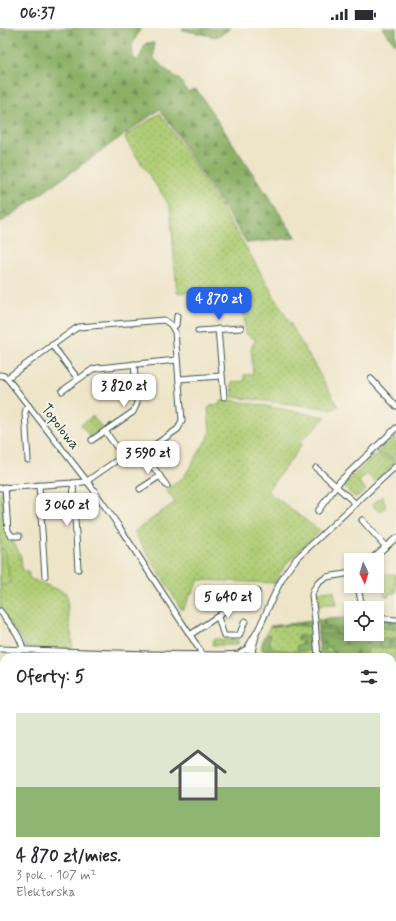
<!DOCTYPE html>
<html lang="pl">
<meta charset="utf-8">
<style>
body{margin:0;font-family:Mynerve,sans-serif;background:#f2f2f3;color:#2b2b33;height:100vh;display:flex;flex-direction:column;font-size:15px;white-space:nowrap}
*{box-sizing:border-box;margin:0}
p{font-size:13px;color:#7c7c81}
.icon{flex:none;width:22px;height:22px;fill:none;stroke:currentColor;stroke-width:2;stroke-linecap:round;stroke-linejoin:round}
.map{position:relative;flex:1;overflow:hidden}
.panel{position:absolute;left:0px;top:625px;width:396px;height:268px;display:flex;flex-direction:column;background:#fff;border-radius:12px 12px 0 0;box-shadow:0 2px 6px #0003}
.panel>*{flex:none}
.needle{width:26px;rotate:176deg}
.fabs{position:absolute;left:344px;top:525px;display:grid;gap:8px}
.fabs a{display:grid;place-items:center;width:40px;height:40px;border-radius:0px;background:#fff;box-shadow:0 2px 6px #0003;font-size:20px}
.price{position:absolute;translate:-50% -34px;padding:0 9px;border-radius:8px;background:#fff;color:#222;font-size:13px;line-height:26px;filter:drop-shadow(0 1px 2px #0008)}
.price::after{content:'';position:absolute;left:50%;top:24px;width:12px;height:9px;margin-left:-6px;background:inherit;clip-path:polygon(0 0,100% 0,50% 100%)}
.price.current{background:#2563eb;color:#fff}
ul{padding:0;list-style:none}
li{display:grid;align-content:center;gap:8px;height:212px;padding:0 16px}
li+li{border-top:1px solid #e1e1e2}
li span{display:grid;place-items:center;height:124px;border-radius:0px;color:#555}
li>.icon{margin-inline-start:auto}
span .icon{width:72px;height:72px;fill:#fffc;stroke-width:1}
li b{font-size:17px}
h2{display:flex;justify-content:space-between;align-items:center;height:48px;padding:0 16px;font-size:17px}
.status{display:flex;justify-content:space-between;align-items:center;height:28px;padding:0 20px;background:#fff;direction:ltr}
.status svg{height:11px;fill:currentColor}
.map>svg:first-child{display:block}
.industrial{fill:url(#industrial-furrows)}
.green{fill:url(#green-dots);stroke:#678554}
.forest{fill:url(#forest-firs);stroke:#55764d}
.pitch{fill:#afcd75;stroke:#678554}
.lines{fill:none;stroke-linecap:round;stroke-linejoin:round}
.minor-casing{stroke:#3e564a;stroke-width:7}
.minor{stroke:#fff;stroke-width:5}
.labels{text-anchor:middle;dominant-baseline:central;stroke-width:4;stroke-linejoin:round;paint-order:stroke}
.street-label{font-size:15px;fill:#1f3d34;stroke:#f7f3e8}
</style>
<div class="status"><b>06:37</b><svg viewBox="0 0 49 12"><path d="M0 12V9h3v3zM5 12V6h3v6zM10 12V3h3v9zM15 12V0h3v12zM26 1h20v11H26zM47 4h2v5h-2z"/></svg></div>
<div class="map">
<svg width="396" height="893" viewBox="0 0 396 893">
<defs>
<pattern id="industrial-furrows" width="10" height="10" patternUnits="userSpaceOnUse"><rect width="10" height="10" fill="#cebed2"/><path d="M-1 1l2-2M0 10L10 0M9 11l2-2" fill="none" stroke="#b0a4b5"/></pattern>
<pattern id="green-dots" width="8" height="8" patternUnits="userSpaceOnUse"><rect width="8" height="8" fill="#afcd75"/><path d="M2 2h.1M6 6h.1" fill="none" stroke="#8ea861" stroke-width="1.8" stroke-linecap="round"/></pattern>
<pattern id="forest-firs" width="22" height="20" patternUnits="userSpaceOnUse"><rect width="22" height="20" fill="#8bb066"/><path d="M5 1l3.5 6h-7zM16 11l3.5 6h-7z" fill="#719055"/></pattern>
</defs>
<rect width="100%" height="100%" fill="#f7f3e8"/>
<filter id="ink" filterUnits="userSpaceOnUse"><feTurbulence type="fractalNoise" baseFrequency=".025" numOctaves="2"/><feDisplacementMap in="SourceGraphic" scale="8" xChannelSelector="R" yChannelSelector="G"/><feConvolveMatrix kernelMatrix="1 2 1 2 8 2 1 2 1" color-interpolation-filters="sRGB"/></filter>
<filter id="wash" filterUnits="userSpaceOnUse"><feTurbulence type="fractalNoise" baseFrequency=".012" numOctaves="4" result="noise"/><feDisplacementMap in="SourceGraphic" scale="16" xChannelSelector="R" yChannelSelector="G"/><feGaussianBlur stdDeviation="0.9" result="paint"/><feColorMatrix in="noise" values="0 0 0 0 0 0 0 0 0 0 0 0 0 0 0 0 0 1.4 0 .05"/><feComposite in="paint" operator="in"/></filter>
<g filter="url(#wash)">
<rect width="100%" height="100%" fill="#eee5c9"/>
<g class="industrial">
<polygon points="392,773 396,774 396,893 208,893 205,889 392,889"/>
<polygon points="0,804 4,808 4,869 0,865"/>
</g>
<g class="green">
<polygon points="160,85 205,154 244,216 338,378 333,381 233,369 232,354 245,353 244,347 253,346 251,319 255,314 255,311 246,306 244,292 246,292 229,267 222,268 216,262 177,265 170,178 127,114 125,108"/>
<path d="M 231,372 L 326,389 L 300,414 L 302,417 L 267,463 L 320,503 C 304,519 284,533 275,555 L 199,552 L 182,582 L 134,504 L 175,474 L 166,462 L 184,449 L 210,406 L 208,380 L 211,379 L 211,377 L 221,376 L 221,373 Z"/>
<polygon points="93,388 102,400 90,409 81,397"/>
<polygon points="396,408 396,431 376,425 378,422 379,423 392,412 390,409 393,411"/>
<polygon points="373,427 394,432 394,434 395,435 375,454 367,446 359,454 366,462 358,468 354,469 344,459 343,455 345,453 347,454 367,435 366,434"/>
<polygon points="3,462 6,504 14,514 21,529 22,541 29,545 29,550 66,565 73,622 26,619 25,618 23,613 0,581 0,463"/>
<polygon points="382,468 386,479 380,484 372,477"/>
<polygon points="394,546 396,547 396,565 389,565 389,568 385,568 381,550 377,551 377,547"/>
<polygon points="334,563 336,577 315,578 314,564"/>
<polygon points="341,590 351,590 351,606 377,606 377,591 396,593 396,636 392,636 392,629 320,629 317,592"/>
<polygon points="314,593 316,629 290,629 266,626 262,621 262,616 263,616 264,615 262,615 270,598"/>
<polygon points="213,611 238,612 238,617 212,617"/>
</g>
<g class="forest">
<polygon points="0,0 141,0 132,17 133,29 138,33 146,15 154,15 154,30 165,41 180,52 188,64 193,61 197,62 296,210 247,215 185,120 178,108 160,81 0,195"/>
<polygon points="182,0 230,0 230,1 216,9 182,2"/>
<polygon points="382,0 396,0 396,17"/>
<polygon points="341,590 351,591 351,600 345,599 345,600 318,599 317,592"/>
<polygon points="380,592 396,593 396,601 380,600"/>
<polygon points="314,593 314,599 289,597 289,598 279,597 275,599 270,598"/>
<polygon points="318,601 351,602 351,606 377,606 377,603 379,603 379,609 365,608 364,607 355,607 355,608 318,606"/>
<path d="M 266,607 L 271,607 C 269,612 269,617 274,621 L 304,625 L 309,629 C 300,629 271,629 265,624 C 262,622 261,620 262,616 L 263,616 L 264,615 L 262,615 Z"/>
<polygon points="298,608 312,608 313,613 312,620 307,623 297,622 298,617 301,617 303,613 300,611 298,612"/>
<polygon points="319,608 344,610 344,609 374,610 374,611 380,611 380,620 370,620 367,623 366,629 320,629 320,624 332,625 331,619 326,619 326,622 320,622"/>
<polygon points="381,611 392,612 392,611 396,611 396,624 395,620 381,620"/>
</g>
<polygon class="pitch" points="0,521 4,521 11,555 0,558"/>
</g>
<g filter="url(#ink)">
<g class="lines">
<g class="minor-casing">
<g id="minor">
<polyline points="173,299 176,297 177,288"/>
<polyline points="218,301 224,369"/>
<polyline points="198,303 241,300"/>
<polyline points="52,317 78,351"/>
<polyline points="0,347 4,348 7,350 93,461 120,500 194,613 201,624 201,627"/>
<polyline points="179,351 221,348"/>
<polyline points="371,351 396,378"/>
<polyline points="62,363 93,341 98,340 177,332"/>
<polyline points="105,403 123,428"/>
<polyline points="92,412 133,384 137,375 134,336"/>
<polyline points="143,425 167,458"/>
<polyline points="28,432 25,385 26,381 29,378"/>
<polyline points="316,440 356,476"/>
<polyline points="73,455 78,541"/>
<polyline points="39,457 45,548"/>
<polyline points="5,459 8,503 12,508 19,508"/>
<polyline points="0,460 73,455 83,454 87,453 123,428 143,425 178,401 182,392 175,304 171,297 164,292 79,299 75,301 7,350"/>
<polyline points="140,461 160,448"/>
<polyline points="318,483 340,453 396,400"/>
<polyline points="362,492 386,519"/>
<polyline points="370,532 396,510"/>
<polyline points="358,558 362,580"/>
<path d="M 0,583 C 9,595 21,607 23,622"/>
<polyline points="218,589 224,608 239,608 245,593"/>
<polyline points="377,590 396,592"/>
<polyline points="190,607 224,584 226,570 228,567 257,564"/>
<polyline points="0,621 146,626 224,627 240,626"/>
<path d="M 247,621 C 250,615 254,609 258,602 C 270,578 278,552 296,531 L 396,438"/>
<polyline points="252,623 256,608"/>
<polyline points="254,627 262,629"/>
<polyline points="239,628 241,624 247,621 252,623 254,629"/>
<polyline points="318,629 315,593 312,567 314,561 318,555 327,549 351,545"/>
<polyline points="392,639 396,639"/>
<polyline points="0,762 4,767"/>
<polyline points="113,889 117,893"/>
<polyline points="12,893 16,889"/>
</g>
</g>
<use href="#minor" class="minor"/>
</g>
</g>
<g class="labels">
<g class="street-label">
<text transform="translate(60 399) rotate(52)">Topolowa</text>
</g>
</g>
</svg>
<div class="fabs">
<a><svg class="needle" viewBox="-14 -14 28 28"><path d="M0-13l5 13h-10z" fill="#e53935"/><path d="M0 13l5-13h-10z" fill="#7c7c81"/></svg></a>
<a><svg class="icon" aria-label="locate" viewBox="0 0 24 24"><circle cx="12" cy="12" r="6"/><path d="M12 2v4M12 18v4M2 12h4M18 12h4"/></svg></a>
</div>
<b class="price current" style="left:219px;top:293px">4 870 zł</b>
<b class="price" style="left:124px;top:380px">3 820 zł</b>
<b class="price" style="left:148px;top:447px">3 590 zł</b>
<b class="price" style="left:67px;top:499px">3 060 zł</b>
<b class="price" style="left:228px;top:591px">5 640 zł</b>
<section class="panel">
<h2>Oferty: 5<svg class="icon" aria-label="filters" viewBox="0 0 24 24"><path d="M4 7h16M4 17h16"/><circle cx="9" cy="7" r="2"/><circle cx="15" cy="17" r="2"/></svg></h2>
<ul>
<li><span style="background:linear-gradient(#dfe7d0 60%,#8fb573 0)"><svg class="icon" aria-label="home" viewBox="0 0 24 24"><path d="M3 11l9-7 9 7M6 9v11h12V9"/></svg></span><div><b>4 870 zł/mies.</b><p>3 pok. · 107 m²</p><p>Elektorska</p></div></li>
</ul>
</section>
</div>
